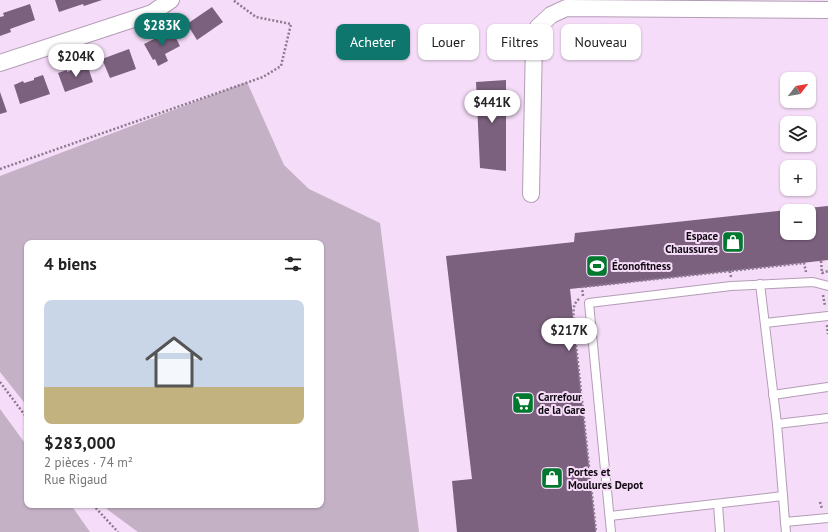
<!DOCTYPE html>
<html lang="fr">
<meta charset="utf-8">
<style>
body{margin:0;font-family:"PT Sans",sans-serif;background:#f6f6f6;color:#222;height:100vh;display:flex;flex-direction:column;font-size:15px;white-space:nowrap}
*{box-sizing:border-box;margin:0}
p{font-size:13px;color:#767676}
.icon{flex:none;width:22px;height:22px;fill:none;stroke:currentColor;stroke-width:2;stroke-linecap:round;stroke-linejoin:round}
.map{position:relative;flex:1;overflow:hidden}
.panel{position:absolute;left:24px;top:240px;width:300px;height:268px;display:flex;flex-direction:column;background:#fff;border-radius:8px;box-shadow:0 1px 3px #0004}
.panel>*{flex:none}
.hud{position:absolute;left:336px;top:24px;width:380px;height:36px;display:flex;gap:8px}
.needle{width:26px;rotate:59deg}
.controls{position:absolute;left:780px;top:72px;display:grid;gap:8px}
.controls a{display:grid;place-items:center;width:36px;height:36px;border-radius:8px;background:#fff;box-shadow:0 1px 3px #0004;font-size:20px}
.price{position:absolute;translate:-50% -34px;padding:0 9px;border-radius:14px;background:#fff;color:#222;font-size:13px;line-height:26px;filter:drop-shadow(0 1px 2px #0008)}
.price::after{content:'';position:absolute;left:50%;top:24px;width:12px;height:9px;margin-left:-6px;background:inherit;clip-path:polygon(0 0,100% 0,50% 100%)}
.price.on{background:#0f766e;color:#fff}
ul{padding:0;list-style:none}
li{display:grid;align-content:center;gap:8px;height:212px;padding:0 20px}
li+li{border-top:1px solid #e0e0e0}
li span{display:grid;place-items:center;height:124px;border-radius:8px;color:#555}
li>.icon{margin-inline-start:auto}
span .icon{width:72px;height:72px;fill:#fffc;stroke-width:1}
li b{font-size:17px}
h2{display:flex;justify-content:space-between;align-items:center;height:48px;padding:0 20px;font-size:17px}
.tag{padding:0 14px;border-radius:8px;background:#fff;box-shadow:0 1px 3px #0004;font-size:14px;line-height:36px}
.tag.on{background:#0f766e;color:#fff}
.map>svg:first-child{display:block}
.green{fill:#c4b1c6}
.building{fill:#7c617f}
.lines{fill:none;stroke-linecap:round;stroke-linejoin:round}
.service-casing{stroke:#b49cb7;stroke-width:10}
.minor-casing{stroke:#b49cb7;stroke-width:18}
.path{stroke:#8b7a8d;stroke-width:2.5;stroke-dasharray:2 2;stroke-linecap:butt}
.service{stroke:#fff;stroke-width:8}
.minor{stroke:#fff;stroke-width:16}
.labels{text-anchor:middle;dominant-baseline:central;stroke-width:4;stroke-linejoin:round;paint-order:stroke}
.poi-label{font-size:11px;font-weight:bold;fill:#110912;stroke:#f5dcf8;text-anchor:start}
</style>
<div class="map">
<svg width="828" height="532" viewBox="0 0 828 532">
<rect width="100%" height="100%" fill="#f5dcf8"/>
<g class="green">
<polygon points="247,82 284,165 309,189 380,223 419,532 138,532 108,510 104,505 321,505 321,243 27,243 27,406 0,372 0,176"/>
<polygon points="0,409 27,446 27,505 71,505 90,532 0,532"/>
</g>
<g class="building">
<polygon points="55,0 102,0 84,6 83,4 59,12"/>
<polygon points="30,4 35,20 10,29 11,32 0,36 0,17 4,16 3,13"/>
<polygon points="212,7 223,22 197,40 187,24"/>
<polygon points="172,30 180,46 165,54 168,61 158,66 155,59 153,60 144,44"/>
<polygon points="129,49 136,69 110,78 102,59"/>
<polygon points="87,64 93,82 65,92 58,73 67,70 67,72"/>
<polygon points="43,75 50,94 20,104 14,85 23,81 24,83 34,80 34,78"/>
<polygon points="506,80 506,171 480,168 476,82"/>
<polygon points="0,92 7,112 0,114"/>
<polygon points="828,206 828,260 570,289 596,532 457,532 452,481 472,479 446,256 574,242 575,233 787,210 787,233 809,233 809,211 789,211 789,210"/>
</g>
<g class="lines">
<g class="service-casing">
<g id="service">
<polyline points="765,323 828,316"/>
<polyline points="773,395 828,387"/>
<polyline points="777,424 828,418"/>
<polyline points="783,496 785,522 828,518"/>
<polyline points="718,504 720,532"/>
<polyline points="610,516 783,496 777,424 760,284"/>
<polyline points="785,522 786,532"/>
<polyline points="611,532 589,303 731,286 813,282 828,286"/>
</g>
</g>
<g class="minor-casing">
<g id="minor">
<polyline points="0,63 152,13 171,0"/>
<polyline points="531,194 534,41 538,27 551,15 566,8 828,10"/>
</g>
</g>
<g class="path">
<polyline points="0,169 263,77 281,66 291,24 256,17 233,0"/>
<polyline points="821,261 822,273 828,271"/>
<polyline points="731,277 730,271 804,263 806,272"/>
<polyline points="823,295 825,306"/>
<polyline points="583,296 582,287 730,271"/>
<path d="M 579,299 C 571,305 574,316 574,326 L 596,532"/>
<polyline points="827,325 828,334"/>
<polyline points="0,382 27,418"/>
<polyline points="820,502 822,509"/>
<polyline points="93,505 118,532"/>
</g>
<use href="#service" class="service"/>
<use href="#minor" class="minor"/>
</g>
<defs>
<g id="shop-square" transform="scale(1.15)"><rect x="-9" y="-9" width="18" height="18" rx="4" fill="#00782e" stroke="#f5dcf8"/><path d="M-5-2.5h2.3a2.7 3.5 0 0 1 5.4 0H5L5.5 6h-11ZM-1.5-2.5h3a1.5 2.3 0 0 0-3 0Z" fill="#fff"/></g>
<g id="stadium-square" transform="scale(1.15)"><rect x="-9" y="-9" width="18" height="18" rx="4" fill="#00782e" stroke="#f5dcf8"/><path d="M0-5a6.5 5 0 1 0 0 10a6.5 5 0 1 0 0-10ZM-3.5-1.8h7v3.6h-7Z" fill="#fff"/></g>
<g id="supermarket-square" transform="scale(1.15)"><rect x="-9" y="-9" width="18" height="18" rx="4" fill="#00782e" stroke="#f5dcf8"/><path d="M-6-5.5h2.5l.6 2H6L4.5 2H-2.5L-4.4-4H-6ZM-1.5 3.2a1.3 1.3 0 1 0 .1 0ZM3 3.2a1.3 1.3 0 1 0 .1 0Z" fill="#fff"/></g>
</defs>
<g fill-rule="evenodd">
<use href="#shop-square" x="733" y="242"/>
<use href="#stadium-square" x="597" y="266"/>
<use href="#supermarket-square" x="523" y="403"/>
<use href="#shop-square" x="552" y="478"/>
</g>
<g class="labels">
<g class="poi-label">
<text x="718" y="236" text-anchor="end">Espace<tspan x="718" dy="13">Chaussures</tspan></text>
<text x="612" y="266">Éconofitness</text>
<text x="538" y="397">Carrefour<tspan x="538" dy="13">de la Gare</tspan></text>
<text x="568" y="472">Portes et<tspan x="568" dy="13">Moulures Depot</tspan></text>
</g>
</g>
</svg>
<div class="controls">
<a><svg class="needle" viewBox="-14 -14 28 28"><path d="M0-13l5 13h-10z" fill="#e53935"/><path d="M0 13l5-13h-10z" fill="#767676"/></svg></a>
<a><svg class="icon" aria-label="layers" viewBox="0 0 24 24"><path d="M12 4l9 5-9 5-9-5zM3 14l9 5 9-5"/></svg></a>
<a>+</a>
<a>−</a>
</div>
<b class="price on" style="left:162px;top:47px">$283K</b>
<b class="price" style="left:76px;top:78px">$204K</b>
<b class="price" style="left:492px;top:124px">$441K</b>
<b class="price" style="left:569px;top:352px">$217K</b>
<div class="hud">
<a class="tag on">Acheter</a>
<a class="tag">Louer</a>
<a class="tag">Filtres</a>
<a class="tag">Nouveau</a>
</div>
<section class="panel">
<h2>4 biens<svg class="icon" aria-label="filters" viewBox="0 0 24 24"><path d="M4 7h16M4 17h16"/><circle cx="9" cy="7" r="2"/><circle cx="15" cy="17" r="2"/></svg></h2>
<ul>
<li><span style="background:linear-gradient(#c9d6e8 70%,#c2b280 0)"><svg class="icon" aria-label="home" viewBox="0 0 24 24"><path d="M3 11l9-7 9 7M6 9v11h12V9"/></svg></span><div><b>$283,000</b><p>2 pièces · 74 m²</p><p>Rue Rigaud</p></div></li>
</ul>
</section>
</div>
